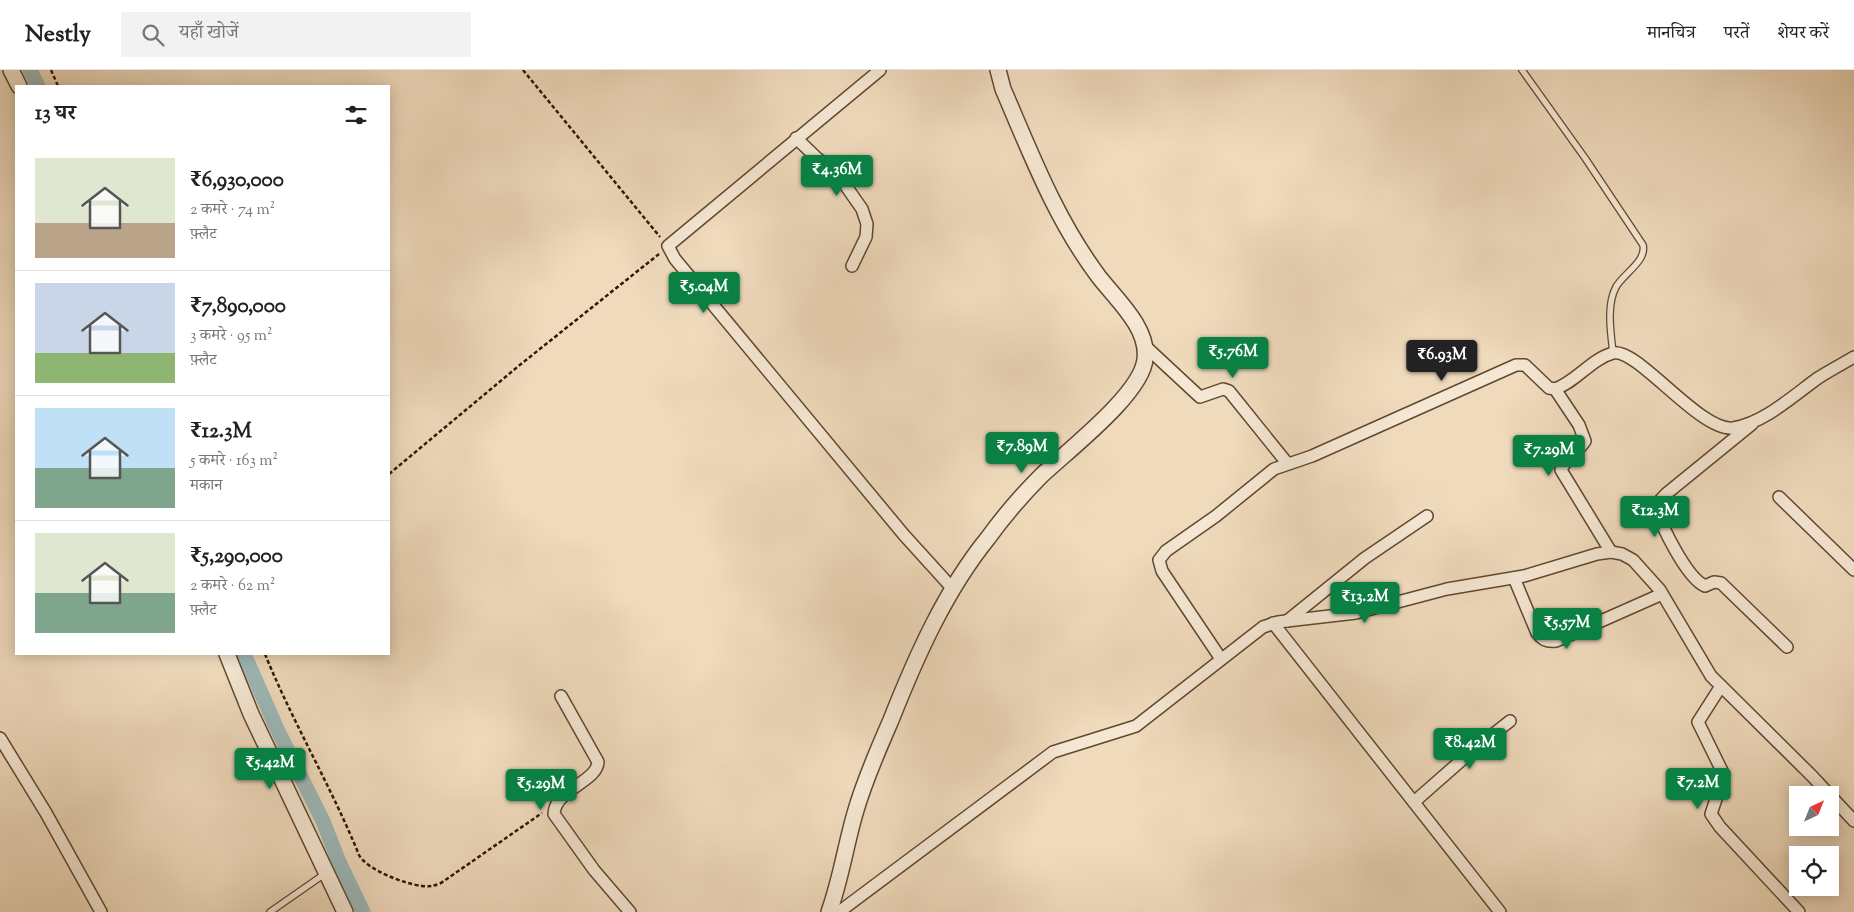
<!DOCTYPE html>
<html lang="hi">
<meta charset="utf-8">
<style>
body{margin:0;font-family:"Sorts Mill Goudy","Noto Serif Devanagari",serif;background:#f2f2f2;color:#222;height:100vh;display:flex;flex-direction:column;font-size:19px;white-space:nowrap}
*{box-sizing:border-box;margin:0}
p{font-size:16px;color:#767676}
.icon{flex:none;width:28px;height:28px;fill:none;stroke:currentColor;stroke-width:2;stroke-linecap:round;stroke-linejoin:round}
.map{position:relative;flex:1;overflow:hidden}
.sheet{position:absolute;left:15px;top:15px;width:375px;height:570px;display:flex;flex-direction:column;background:#fff;border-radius:0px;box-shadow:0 2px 12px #0003}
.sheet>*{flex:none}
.needle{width:32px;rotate:43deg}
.buttons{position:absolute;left:1789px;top:716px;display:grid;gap:10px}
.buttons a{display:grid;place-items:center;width:50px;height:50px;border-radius:0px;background:#fff;box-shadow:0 2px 12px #0003;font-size:25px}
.price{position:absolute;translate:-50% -42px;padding:0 11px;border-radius:5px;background:#0b8043;color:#fff;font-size:16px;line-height:32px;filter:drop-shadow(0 1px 2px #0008)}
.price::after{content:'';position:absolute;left:50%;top:30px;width:15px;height:11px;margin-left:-8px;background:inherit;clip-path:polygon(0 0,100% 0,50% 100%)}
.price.on{background:#222;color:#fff}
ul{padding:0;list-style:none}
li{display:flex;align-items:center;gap:15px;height:125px;padding:0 20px}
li+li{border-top:1px solid #e0e0e0}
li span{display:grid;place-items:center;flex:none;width:140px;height:100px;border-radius:0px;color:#555}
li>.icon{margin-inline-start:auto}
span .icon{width:60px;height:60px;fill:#fffc;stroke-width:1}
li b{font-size:21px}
h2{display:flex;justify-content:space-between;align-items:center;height:60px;padding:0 20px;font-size:21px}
header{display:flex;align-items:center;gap:30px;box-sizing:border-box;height:70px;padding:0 25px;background:#fff;border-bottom:1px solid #e0e0e0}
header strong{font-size:24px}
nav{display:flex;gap:28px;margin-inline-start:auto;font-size:18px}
.search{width:350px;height:45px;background:#f2f2f2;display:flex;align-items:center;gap:12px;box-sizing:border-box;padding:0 18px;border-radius:0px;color:#767676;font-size:19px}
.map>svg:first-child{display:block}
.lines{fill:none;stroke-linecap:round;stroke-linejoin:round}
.canal{stroke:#9cb9b9;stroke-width:15}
.service-casing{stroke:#5f4830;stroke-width:8}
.minor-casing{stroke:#5f4830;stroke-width:14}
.tertiary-casing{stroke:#5f4830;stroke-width:18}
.path{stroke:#2f1701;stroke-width:2.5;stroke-dasharray:4 2.5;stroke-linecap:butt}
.service{stroke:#f5e7d3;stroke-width:5.5}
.minor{stroke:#f5e7d3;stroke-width:11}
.tertiary{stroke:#f5e7d3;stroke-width:15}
</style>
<header>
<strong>Nestly</strong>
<div class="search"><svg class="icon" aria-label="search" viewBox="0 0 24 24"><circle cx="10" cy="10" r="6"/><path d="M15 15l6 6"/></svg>यहाँ खोजें</div>
<nav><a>मानचित्र</a><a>परतें</a><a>शेयर करें</a></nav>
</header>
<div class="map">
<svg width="1854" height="842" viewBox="0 0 1854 842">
<rect width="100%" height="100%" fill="#efdabc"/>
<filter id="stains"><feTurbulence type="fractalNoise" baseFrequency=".004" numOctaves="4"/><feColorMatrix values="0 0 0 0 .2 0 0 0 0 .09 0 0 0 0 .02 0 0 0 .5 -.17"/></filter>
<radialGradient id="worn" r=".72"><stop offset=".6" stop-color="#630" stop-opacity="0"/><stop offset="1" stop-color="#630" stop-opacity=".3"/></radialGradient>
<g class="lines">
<g class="canal">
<polyline points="30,0 38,16"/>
<polyline points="244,584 277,659 323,751 339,792 363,842"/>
</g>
<g class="service-casing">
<g id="service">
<path d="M 1522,0 L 1585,88 L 1643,175 C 1647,191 1623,204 1616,217 C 1606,235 1611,264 1613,283"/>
<polyline points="270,842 326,803"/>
</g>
</g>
<g class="minor-casing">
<g id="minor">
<polyline points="880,0 668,176 675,189 904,465 953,519"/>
<polyline points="796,68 818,89 834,99 862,139 867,154 866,167 852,196"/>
<polyline points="1144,275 1200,327 1223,319 1229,321 1287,393"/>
<path d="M 1555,319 L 1579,355 L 1585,371 C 1578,382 1566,388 1561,400 L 1611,482"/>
<path d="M 1752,354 L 1666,424 L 1656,435 C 1660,455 1687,508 1705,516 L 1714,512 L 1721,513 L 1787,577"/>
<polyline points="1779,427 1854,500"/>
<path d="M 1514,508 L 1537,563 C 1543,570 1546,572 1556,571 L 1662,524"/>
<polyline points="1287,551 1365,488 1427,446"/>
<polyline points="1273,553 1500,842"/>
<path d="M 1221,589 L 1162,501 L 1159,490 L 1166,481 L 1216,446 L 1274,399 L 1312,386 L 1516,295 L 1525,295 L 1549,318 L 1555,319 C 1576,312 1591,289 1613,283 C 1637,277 1700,362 1733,358 C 1764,353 1793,326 1818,308 C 1829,301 1842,294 1854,287"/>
<polyline points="1721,616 1698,652 1724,705 1711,744 1720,757 1799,842"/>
<path d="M 561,626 L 598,692 C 597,712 555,719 554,744 L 594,800 L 630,842"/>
<polyline points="0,668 46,743 101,842"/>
<polyline points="1414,732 1472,681 1510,651"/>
<polyline points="839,842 1053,682 1136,656 1263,557 1278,552 1356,543 1447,519 1524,506 1597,484 1611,482 1622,484 1633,490 1660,520 1711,606 1812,706 1854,751"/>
</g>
</g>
<g class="tertiary-casing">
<g id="tertiary">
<polyline points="11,0 19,16"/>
<polyline points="227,584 251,644 345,842"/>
<path d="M 829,842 C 841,809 846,773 856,740 C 865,709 878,680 891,650 C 916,587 945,521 988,468 C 1004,446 1022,425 1041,406 C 1067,381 1142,324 1145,289 C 1149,258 1116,229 1099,207 C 1056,150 1031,84 1003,19 L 998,0"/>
</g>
</g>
<g class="path">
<polyline points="51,0 58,16"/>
<polyline points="523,0 660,167"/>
<polyline points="389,404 521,294 659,184"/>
<path d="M 265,584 C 293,653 331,716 359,785 C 367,800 405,814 422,816 C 429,817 434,816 441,813 L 542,743"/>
</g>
<use href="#service" class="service"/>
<use href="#minor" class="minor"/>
<use href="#tertiary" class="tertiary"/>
</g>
<rect width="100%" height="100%" filter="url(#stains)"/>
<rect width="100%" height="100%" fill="url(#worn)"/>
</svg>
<div class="buttons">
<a><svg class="needle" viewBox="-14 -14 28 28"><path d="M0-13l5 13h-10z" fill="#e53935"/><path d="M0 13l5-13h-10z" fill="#767676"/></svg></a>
<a><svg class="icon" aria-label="locate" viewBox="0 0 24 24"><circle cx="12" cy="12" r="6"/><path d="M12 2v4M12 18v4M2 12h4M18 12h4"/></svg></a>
</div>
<b class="price" style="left:837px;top:127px">₹4.36M</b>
<b class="price" style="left:704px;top:244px">₹5.04M</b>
<b class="price" style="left:1233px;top:309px">₹5.76M</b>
<b class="price on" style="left:1442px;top:312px">₹6.93M</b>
<b class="price" style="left:1022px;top:404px">₹7.89M</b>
<b class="price" style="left:1549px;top:407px">₹7.29M</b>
<b class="price" style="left:1655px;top:468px">₹12.3M</b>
<b class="price" style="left:1365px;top:554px">₹13.2M</b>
<b class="price" style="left:1567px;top:580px">₹5.57M</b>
<b class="price" style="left:1470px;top:700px">₹8.42M</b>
<b class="price" style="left:270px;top:720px">₹5.42M</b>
<b class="price" style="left:1698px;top:740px">₹7.2M</b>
<b class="price" style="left:541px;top:741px">₹5.29M</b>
<section class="sheet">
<h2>13 घर<svg class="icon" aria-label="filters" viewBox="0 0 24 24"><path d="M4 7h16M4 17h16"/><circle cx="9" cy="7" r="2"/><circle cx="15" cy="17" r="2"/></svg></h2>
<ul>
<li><span style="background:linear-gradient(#dfe7d0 65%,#b9a48a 0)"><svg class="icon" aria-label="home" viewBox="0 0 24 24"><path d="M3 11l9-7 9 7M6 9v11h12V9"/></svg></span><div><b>₹6,930,000</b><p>2 कमरे · 74 m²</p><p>फ़्लैट</p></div></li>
<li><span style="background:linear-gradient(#c9d6e8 70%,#8fb573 0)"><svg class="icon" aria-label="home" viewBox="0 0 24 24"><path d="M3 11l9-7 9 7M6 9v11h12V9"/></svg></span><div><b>₹7,890,000</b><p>3 कमरे · 95 m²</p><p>फ़्लैट</p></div></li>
<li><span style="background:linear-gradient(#bfe0f5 60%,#7fa58c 0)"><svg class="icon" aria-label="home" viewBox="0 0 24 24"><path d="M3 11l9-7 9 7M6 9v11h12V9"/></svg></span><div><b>₹12.3M</b><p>5 कमरे · 163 m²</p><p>मकान</p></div></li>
<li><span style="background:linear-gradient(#dfe7d0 60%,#7fa58c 0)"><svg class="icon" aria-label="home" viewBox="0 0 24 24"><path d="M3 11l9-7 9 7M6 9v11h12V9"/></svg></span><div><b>₹5,290,000</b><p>2 कमरे · 62 m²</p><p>फ़्लैट</p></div></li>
</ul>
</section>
</div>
